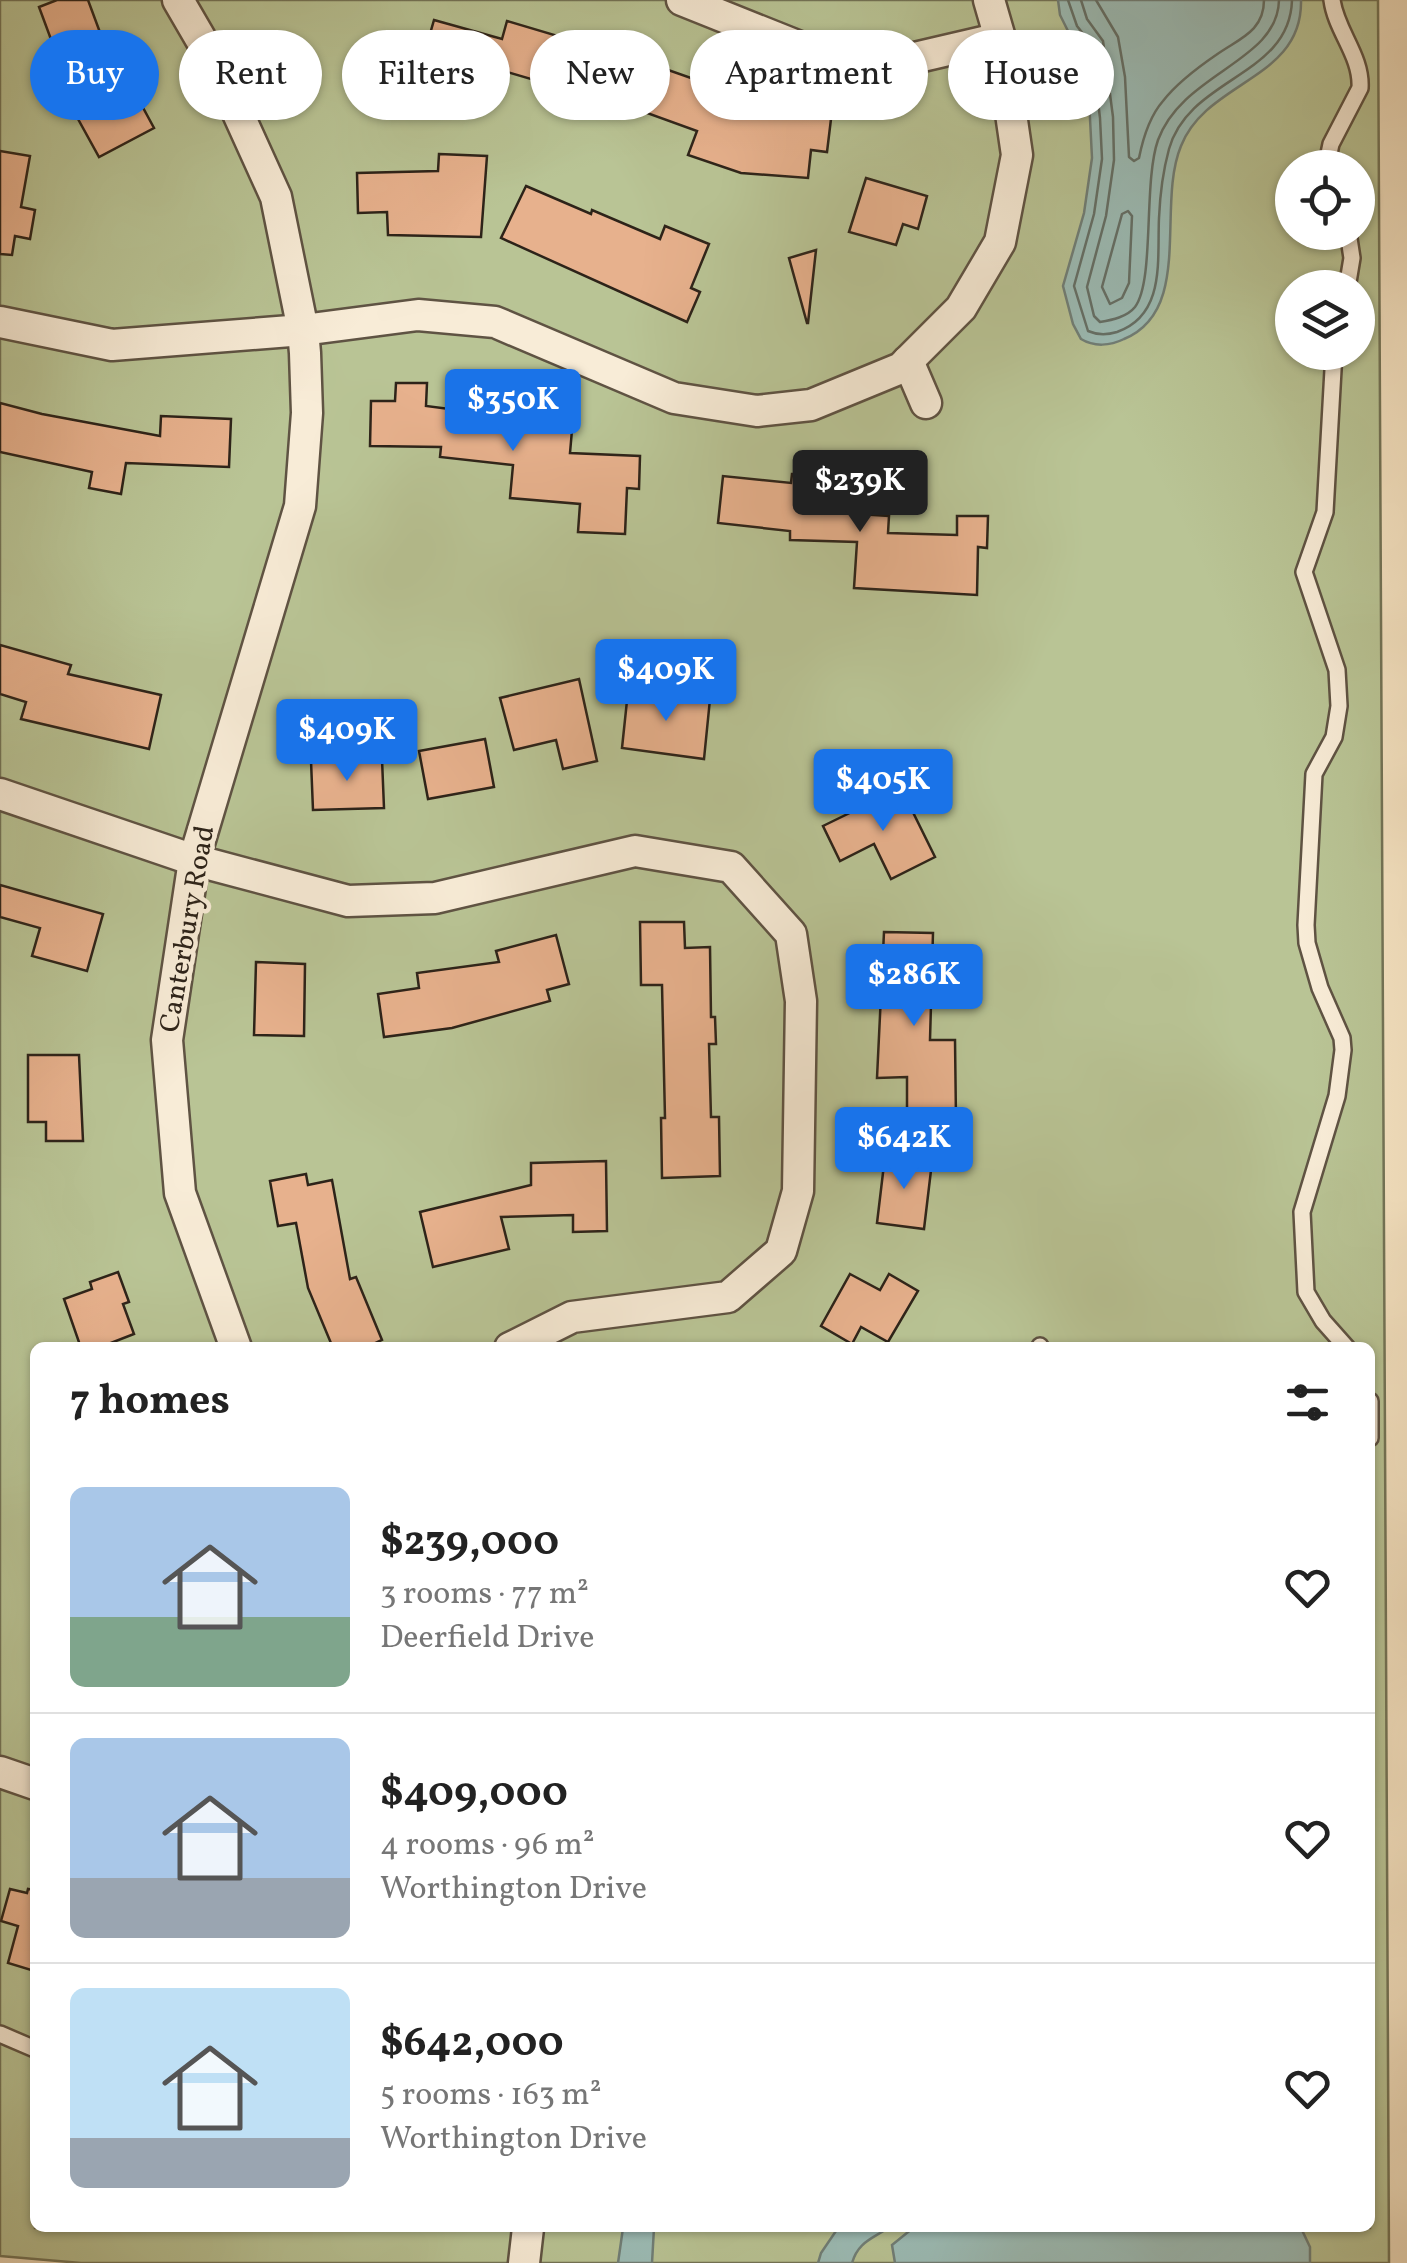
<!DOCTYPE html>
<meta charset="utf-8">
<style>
body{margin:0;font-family:Vollkorn,serif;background:#f6f6f6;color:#222;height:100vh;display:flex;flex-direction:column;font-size:38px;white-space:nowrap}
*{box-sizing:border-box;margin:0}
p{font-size:32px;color:#767676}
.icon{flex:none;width:55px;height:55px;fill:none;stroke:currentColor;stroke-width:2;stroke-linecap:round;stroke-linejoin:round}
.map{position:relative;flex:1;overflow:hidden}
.panel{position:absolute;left:30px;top:1342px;width:1345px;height:890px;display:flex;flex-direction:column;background:#fff;border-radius:15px;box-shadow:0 2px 8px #0004}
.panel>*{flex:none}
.banner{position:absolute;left:30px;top:30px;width:1348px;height:90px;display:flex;gap:20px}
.buttons{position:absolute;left:1275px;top:150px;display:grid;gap:20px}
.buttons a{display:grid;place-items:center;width:100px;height:100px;border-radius:50%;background:#fff;box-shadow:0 2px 8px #0004;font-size:50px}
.price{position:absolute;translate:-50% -85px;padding:0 22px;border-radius:10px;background:#1a73e8;color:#fff;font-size:32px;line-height:65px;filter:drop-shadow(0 2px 5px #0008)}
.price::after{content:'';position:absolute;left:50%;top:60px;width:30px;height:22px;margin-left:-15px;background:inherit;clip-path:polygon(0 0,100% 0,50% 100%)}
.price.on{background:#222;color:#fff}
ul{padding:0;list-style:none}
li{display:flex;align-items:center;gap:30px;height:250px;padding:0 40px}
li+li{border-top:2px solid #e0e0e0}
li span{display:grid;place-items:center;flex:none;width:280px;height:200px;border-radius:15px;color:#555}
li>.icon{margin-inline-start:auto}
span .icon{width:120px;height:120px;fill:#fffc;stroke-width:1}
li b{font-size:42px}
h2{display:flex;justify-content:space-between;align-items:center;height:120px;padding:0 40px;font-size:42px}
.tag{padding:0 35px;border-radius:45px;background:#fff;box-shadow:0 2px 8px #0004;font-size:35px;line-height:90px}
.tag.on{background:#1a73e8;color:#fff}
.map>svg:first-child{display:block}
.green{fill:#b9c495;stroke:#737457;stroke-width:2.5;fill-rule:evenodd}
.water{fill:#9cbdb7;stroke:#707f78;stroke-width:2.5}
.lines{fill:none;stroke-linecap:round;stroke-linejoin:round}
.shore{stroke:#647068;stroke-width:2.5}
.building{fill:#e7b18d;stroke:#2d2319;stroke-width:2.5}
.lane-casing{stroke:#5f5343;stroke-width:20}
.street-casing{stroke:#5f5343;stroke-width:35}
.lane{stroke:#f8ecd7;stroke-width:15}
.street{stroke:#f8ecd7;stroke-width:30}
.labels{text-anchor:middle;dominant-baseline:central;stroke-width:9;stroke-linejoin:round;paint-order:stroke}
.street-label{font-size:28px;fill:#2d2319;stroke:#f8ecd7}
</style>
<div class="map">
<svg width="1407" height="2263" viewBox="0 0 1407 2263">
<rect width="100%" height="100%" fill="#f4e2c1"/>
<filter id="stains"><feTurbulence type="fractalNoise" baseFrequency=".002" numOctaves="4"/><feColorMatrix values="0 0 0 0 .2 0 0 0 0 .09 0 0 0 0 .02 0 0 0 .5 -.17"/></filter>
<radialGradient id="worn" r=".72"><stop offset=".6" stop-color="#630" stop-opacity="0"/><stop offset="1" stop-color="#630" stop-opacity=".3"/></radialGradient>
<path class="green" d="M 0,0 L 1378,0 L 1389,2263 L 81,2263 L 0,2256 ZM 1292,168 L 1358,168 L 1358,232 L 1292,232 ZM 1292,288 L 1358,288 L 1358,352 L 1292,352 ZM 35,1348 L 1370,1348 L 1370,2228 L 35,2228 Z"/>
<g class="water">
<path d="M 1058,0 L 1301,0 C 1303,80 1207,80 1181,146 C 1156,206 1194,310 1124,339 C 1110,346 1094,347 1081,339 L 1073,324 L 1063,286 L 1084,213 L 1092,158 L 1088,79 L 1081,45 L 1069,33 L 1060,15 Z"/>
<polygon points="623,2228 654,2228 652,2263 618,2263"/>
<path d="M 838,2228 L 888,2228 C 872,2239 858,2242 852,2263 L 818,2263 L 821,2253 Z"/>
<polygon points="913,2228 1301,2228 1310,2247 1310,2263 895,2263 892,2245"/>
</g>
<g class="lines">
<g class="shore">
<path d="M 1068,0 L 1077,26 L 1091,44 L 1100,118 L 1102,159 L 1094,214 L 1074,286 L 1088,331 C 1097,335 1107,335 1117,332 C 1166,315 1157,259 1159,218 C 1160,194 1163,171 1169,149 C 1189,77 1290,77 1292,0"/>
<path d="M 1081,0 L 1087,19 L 1103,41 L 1113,117 L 1114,160 L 1106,216 L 1087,287 L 1094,316 L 1100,322 C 1112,320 1127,317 1135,307 C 1155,280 1143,183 1158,140 C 1183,72 1278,62 1279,0"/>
<path d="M 1096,0 L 1118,37 L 1125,77 L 1129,157 L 1134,161 L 1139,158 C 1143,138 1149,117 1163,101 C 1177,83 1197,68 1216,55 C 1238,39 1264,32 1264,0"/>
<polygon points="1128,211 1132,216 1129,283 1122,298 1110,304 1102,287 1122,214"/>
</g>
</g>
<g class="building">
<polygon points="57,0 88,0 115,73 122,69 154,128 99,157 67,99 72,96 39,7"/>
<polygon points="434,20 502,39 507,21 601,49 602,45 632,54 631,57 765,104 762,112 831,119 827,152 811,150 808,178 741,173 688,155 697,131 606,98 602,110 559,98 562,88 480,64 474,84 420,69"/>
<polygon points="0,151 30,156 21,207 35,210 30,239 15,236 12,255 0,254"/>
<polygon points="439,154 487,156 481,237 388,235 387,212 358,213 357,173 438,171"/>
<polygon points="866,178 927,196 918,229 903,224 896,245 849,232"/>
<polygon points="526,186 591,214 592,210 660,239 665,226 709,244 691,288 700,292 687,322 501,238"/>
<polygon points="816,250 808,323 807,323 789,258"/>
<polygon points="396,383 427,383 426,406 473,412 475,396 504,399 501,424 572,430 570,453 640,456 639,489 627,488 625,534 578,532 580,504 510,498 513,465 440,457 441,447 370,446 371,401 395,401"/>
<polygon points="0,403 42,414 160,436 161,416 231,419 229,467 126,463 121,494 89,488 92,472 0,452"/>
<polygon points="792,474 823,475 822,494 846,495 845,513 889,516 888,533 957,535 957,516 988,516 987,548 978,547 977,595 854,588 857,542 790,540 790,531 718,523 723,476 791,483"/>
<polygon points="0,645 71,665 68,674 161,695 149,749 21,719 26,702 0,694"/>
<polygon points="579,679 597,761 563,769 556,740 514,750 500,698"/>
<polygon points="628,691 710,699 704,759 622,748"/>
<polygon points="485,739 494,787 428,799 419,751"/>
<polygon points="382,759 384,808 313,810 311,761"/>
<polygon points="901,788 935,857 891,879 874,844 840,861 823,826"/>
<polygon points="0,885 103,914 87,971 32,956 40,928 0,917"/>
<polygon points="640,922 684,922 685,948 710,947 711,1017 715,1017 716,1044 709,1044 711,1117 719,1117 720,1176 662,1178 661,1118 665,1118 662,985 641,985"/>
<polygon points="884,932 933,933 930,1040 955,1040 956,1120 907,1121 907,1077 877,1078"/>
<polygon points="556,935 569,984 547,990 550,1001 452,1028 384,1037 378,994 419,988 417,973 499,962 496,951"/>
<polygon points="256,962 305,964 304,1036 254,1035"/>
<polygon points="28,1055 79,1055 83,1141 46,1141 46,1122 28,1122"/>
<polygon points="885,1156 932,1162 924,1229 877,1223"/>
<polygon points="606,1161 607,1231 573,1232 573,1215 501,1217 509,1249 433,1267 420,1212 531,1185 531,1163"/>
<polygon points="306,1174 308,1185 332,1180 350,1279 356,1277 382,1340 365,1348 333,1348 308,1288 296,1223 278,1226 270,1181"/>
<polygon points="118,1272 129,1302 123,1304 134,1334 98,1348 81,1348 64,1299 92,1289 90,1282"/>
<polygon points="850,1274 880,1290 889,1274 918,1291 888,1342 861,1327 852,1344 821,1326"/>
<polygon points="10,1889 27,1893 28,1889 35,1890 35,1954 31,1970 8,1963 18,1926 1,1921"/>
</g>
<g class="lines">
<g class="lane-casing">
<g id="lane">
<path d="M 1326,168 L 1331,144 L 1360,88 C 1362,56 1336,31 1332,0"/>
<polyline points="1347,288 1352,258 1348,232"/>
<polyline points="1334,352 1325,512 1304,572 1337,670 1339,706 1334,737 1314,774 1306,925 1307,943 1320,988 1342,1038 1343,1050 1337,1096 1302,1212 1306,1292 1323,1321 1347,1348"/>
<polyline points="1040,1346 1040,1348"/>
<polyline points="1370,1401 1370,1438"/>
<polyline points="0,2034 35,2049"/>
</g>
</g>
<g class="street-casing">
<g id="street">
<polyline points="178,0 217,67 276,197 303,330 305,353 307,413 300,506 194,860 167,1040 180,1193 236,1348"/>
<polyline points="682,0 827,58 897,62 1000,38"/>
<polyline points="0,322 112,345 303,330 418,315 495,322 674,398 757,411 811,405 901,368 961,308 1000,242 1017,155 1000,38 989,0"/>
<polyline points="908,361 926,403"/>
<polyline points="0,794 194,860 348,901 435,898 635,851 731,867 791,934 801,1001 798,1191 781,1251 728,1297 572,1317 510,1348"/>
<polyline points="0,1772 35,1784"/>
<polyline points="524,2263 528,2228"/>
</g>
</g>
<use href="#lane" class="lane"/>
<use href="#street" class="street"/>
</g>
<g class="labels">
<g class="street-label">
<text transform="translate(188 929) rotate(-80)">Canterbury Road</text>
</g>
</g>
<rect width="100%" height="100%" filter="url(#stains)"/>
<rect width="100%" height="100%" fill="url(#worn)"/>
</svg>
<div class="buttons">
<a><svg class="icon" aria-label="locate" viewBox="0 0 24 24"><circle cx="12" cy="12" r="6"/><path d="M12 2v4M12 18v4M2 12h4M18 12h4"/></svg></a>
<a><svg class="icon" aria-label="layers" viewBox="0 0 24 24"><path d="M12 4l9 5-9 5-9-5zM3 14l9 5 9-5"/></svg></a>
</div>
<b class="price" style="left:513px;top:454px">$350K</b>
<b class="price on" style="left:860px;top:535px">$239K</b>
<b class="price" style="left:666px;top:724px">$409K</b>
<b class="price" style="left:347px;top:784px">$409K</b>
<b class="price" style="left:883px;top:834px">$405K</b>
<b class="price" style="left:914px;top:1029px">$286K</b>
<b class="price" style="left:904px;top:1192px">$642K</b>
<div class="banner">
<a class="tag on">Buy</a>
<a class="tag">Rent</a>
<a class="tag">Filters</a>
<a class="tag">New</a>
<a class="tag">Apartment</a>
<a class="tag">House</a>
</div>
<section class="panel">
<h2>7 homes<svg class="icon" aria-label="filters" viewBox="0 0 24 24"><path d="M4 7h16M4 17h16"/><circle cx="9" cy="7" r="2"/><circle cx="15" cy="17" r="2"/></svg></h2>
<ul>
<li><span style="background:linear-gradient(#a9c7e8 65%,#7fa58c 0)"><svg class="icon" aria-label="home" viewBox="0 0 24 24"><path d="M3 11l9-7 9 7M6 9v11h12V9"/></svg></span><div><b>$239,000</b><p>3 rooms · 77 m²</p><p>Deerfield Drive</p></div><svg class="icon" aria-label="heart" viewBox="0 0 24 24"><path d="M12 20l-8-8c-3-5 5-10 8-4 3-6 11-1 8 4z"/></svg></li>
<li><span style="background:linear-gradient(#a9c7e8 70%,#9aa5b1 0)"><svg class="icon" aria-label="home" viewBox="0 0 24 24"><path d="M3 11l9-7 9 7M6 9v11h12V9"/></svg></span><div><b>$409,000</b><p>4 rooms · 96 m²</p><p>Worthington Drive</p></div><svg class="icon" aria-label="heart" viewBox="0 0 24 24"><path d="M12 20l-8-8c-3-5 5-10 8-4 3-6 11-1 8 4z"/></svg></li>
<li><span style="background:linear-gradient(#bfe0f5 75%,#9aa5b1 0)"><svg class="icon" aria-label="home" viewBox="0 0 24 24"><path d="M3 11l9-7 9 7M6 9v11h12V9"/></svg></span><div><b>$642,000</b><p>5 rooms · 163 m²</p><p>Worthington Drive</p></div><svg class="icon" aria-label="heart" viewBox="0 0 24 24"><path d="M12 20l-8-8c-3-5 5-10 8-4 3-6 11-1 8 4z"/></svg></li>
</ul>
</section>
</div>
